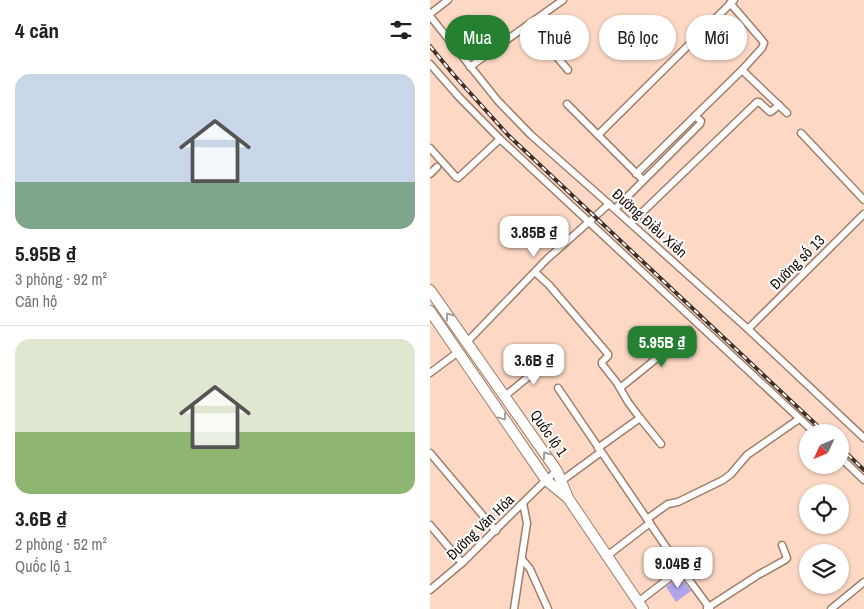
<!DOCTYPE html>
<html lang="vi">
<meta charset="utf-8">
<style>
body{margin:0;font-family:"Archivo Narrow",sans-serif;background:#f6f6f6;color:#202124;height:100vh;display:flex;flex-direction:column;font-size:19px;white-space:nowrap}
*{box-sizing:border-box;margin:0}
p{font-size:16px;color:#757577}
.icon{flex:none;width:28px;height:28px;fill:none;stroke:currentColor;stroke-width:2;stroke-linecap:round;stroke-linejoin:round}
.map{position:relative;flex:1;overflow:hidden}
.panel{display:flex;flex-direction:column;background:#fff;width:430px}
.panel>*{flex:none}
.guide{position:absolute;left:15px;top:15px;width:344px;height:45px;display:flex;gap:10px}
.needle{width:32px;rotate:226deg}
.buttons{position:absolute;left:369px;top:424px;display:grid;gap:10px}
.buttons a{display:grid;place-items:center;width:50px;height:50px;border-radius:50%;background:#fff;box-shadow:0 1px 4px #0004;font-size:25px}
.price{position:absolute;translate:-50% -42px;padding:0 11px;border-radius:10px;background:#fff;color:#222;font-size:16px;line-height:32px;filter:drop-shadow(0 1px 2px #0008)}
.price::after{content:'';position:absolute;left:50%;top:30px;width:15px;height:11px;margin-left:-8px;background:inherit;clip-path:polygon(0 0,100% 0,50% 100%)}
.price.selected{background:#258131;color:#fff}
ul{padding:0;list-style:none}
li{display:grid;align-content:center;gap:10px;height:265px;padding:0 15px}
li+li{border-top:1px solid #e0e0e0}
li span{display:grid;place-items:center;height:155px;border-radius:15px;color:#555}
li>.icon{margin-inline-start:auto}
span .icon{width:90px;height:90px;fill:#fffc;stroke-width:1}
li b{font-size:21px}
h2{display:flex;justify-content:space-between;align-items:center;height:60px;padding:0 15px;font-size:21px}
.pill{padding:0 18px;border-radius:22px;background:#fff;box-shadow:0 1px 4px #0004;font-size:18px;line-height:45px}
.pill.selected{background:#258131;color:#fff}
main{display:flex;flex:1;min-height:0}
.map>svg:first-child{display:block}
.building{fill:#b0a5e9}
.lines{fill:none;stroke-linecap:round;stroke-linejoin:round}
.minor-casing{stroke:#9f7e6c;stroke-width:9}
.highway-casing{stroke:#9f7e6c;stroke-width:12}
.minor{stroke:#fff;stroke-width:6}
.highway{stroke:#fff;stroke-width:10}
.rail-casing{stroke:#403128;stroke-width:4}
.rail{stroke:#fff;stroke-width:2;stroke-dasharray:5.5;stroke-linecap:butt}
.oneway{stroke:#a39e9c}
.labels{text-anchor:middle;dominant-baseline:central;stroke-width:4;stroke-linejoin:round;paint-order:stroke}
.street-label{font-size:15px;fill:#180d07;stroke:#fff}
</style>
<main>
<section class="panel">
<h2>4 căn<svg class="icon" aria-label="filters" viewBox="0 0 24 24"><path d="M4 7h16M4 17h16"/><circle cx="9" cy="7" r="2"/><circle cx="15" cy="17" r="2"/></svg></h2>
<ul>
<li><span style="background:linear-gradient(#c9d6e8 70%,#7fa58c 0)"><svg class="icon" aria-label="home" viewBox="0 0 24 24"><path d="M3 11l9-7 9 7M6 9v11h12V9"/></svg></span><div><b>5.95B ₫</b><p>3 phòng · 92 m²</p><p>Căn hộ</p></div></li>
<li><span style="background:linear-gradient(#dfe7d0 60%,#8fb573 0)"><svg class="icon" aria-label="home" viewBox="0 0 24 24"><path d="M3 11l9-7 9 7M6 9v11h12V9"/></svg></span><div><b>3.6B ₫</b><p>2 phòng · 52 m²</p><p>Quốc lộ 1</p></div></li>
</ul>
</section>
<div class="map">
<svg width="434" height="609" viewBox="0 0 434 609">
<rect width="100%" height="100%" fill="#fcd8c5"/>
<polygon class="building" points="250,576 261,591 246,602 236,587"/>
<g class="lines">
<g class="minor-casing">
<g id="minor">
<polyline points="0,14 18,0"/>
<polyline points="0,16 68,101 101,135 179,204 318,329 434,438"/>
<polyline points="99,24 138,70"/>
<polyline points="0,64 29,97 70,139 384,432"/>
<polyline points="40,67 68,46 133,0"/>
<polyline points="312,70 357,113"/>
<polyline points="137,104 213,180"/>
<polyline points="371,133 434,200"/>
<polyline points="168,135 304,0"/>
<polyline points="0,148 26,177 28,178 70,139"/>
<polyline points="0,174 7,167"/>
<polyline points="206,174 312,70 332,48 334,43 331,39 300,3"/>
<polyline points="185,209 270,124 271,121 265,116"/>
<polyline points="201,223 327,102 329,102 340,112 342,111 349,105"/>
<polyline points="105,272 119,285 178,354 178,356 172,362 172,364 187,383 198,402 210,418 231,444"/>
<polyline points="318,329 434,214"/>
<polyline points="37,342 117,259 179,204"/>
<polyline points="0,373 28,352"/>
<polyline points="128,388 251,569 276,603 280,609"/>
<polyline points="190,388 221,363 259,330"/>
<polyline points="75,396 120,359"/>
<polyline points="168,448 210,418"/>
<polyline points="0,453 66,531"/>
<polyline points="410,457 434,480"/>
<polyline points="130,482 171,452"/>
<polyline points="217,519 238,504 248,502 293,480 301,474 317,455 369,419"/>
<polyline points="0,525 32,563"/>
<polyline points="177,556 220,523"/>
<polyline points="92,559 100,569 118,609"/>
<polyline points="0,590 32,563 116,480 127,471"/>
<polyline points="208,602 251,569"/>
<polyline points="277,608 328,575 355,560 357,558 352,545"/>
<polyline points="84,609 97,523 93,503"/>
<polyline points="401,609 434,582"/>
</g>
</g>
<g class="highway-casing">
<g id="highway">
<polyline points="0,290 127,471 138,498 213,609"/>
<polyline points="0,311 116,480 138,498"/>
</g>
</g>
<use href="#minor" class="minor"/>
<use href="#highway" class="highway"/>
<g class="rail-casing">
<g id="rail">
<polyline points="0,46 23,74 78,135 394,432"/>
<polyline points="410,447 434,470"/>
</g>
</g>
<use href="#rail" class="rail"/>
</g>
<defs><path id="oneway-chevron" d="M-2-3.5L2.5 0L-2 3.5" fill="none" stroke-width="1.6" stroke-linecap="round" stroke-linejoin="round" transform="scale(1.25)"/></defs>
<g class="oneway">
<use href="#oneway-chevron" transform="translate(19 316) rotate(-126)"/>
<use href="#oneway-chevron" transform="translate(73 417) rotate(56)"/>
<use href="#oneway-chevron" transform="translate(116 455) rotate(-125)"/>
</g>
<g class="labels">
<g class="street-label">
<text transform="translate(220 223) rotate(42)">Đường Điều Xiển</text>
<text transform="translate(367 262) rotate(-45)">Đường số 13</text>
<text transform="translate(119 433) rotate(55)">Quốc lộ 1</text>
<text transform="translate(50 527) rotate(-44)">Đường Văn Hóa</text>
</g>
</g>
</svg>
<div class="buttons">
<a><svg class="needle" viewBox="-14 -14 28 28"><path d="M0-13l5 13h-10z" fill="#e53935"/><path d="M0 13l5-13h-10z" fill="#757577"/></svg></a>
<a><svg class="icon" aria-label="locate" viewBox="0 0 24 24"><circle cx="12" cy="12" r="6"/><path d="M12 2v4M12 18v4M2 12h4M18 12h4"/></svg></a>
<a><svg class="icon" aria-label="layers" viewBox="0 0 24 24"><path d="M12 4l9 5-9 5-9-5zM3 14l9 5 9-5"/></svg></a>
</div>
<b class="price" style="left:104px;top:258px">3.85B ₫</b>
<b class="price selected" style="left:232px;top:368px">5.95B ₫</b>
<b class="price" style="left:104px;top:386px">3.6B ₫</b>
<b class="price" style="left:248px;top:589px">9.04B ₫</b>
<div class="guide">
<a class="pill selected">Mua</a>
<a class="pill">Thuê</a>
<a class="pill">Bộ lọc</a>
<a class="pill">Mới</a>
</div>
</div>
</main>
